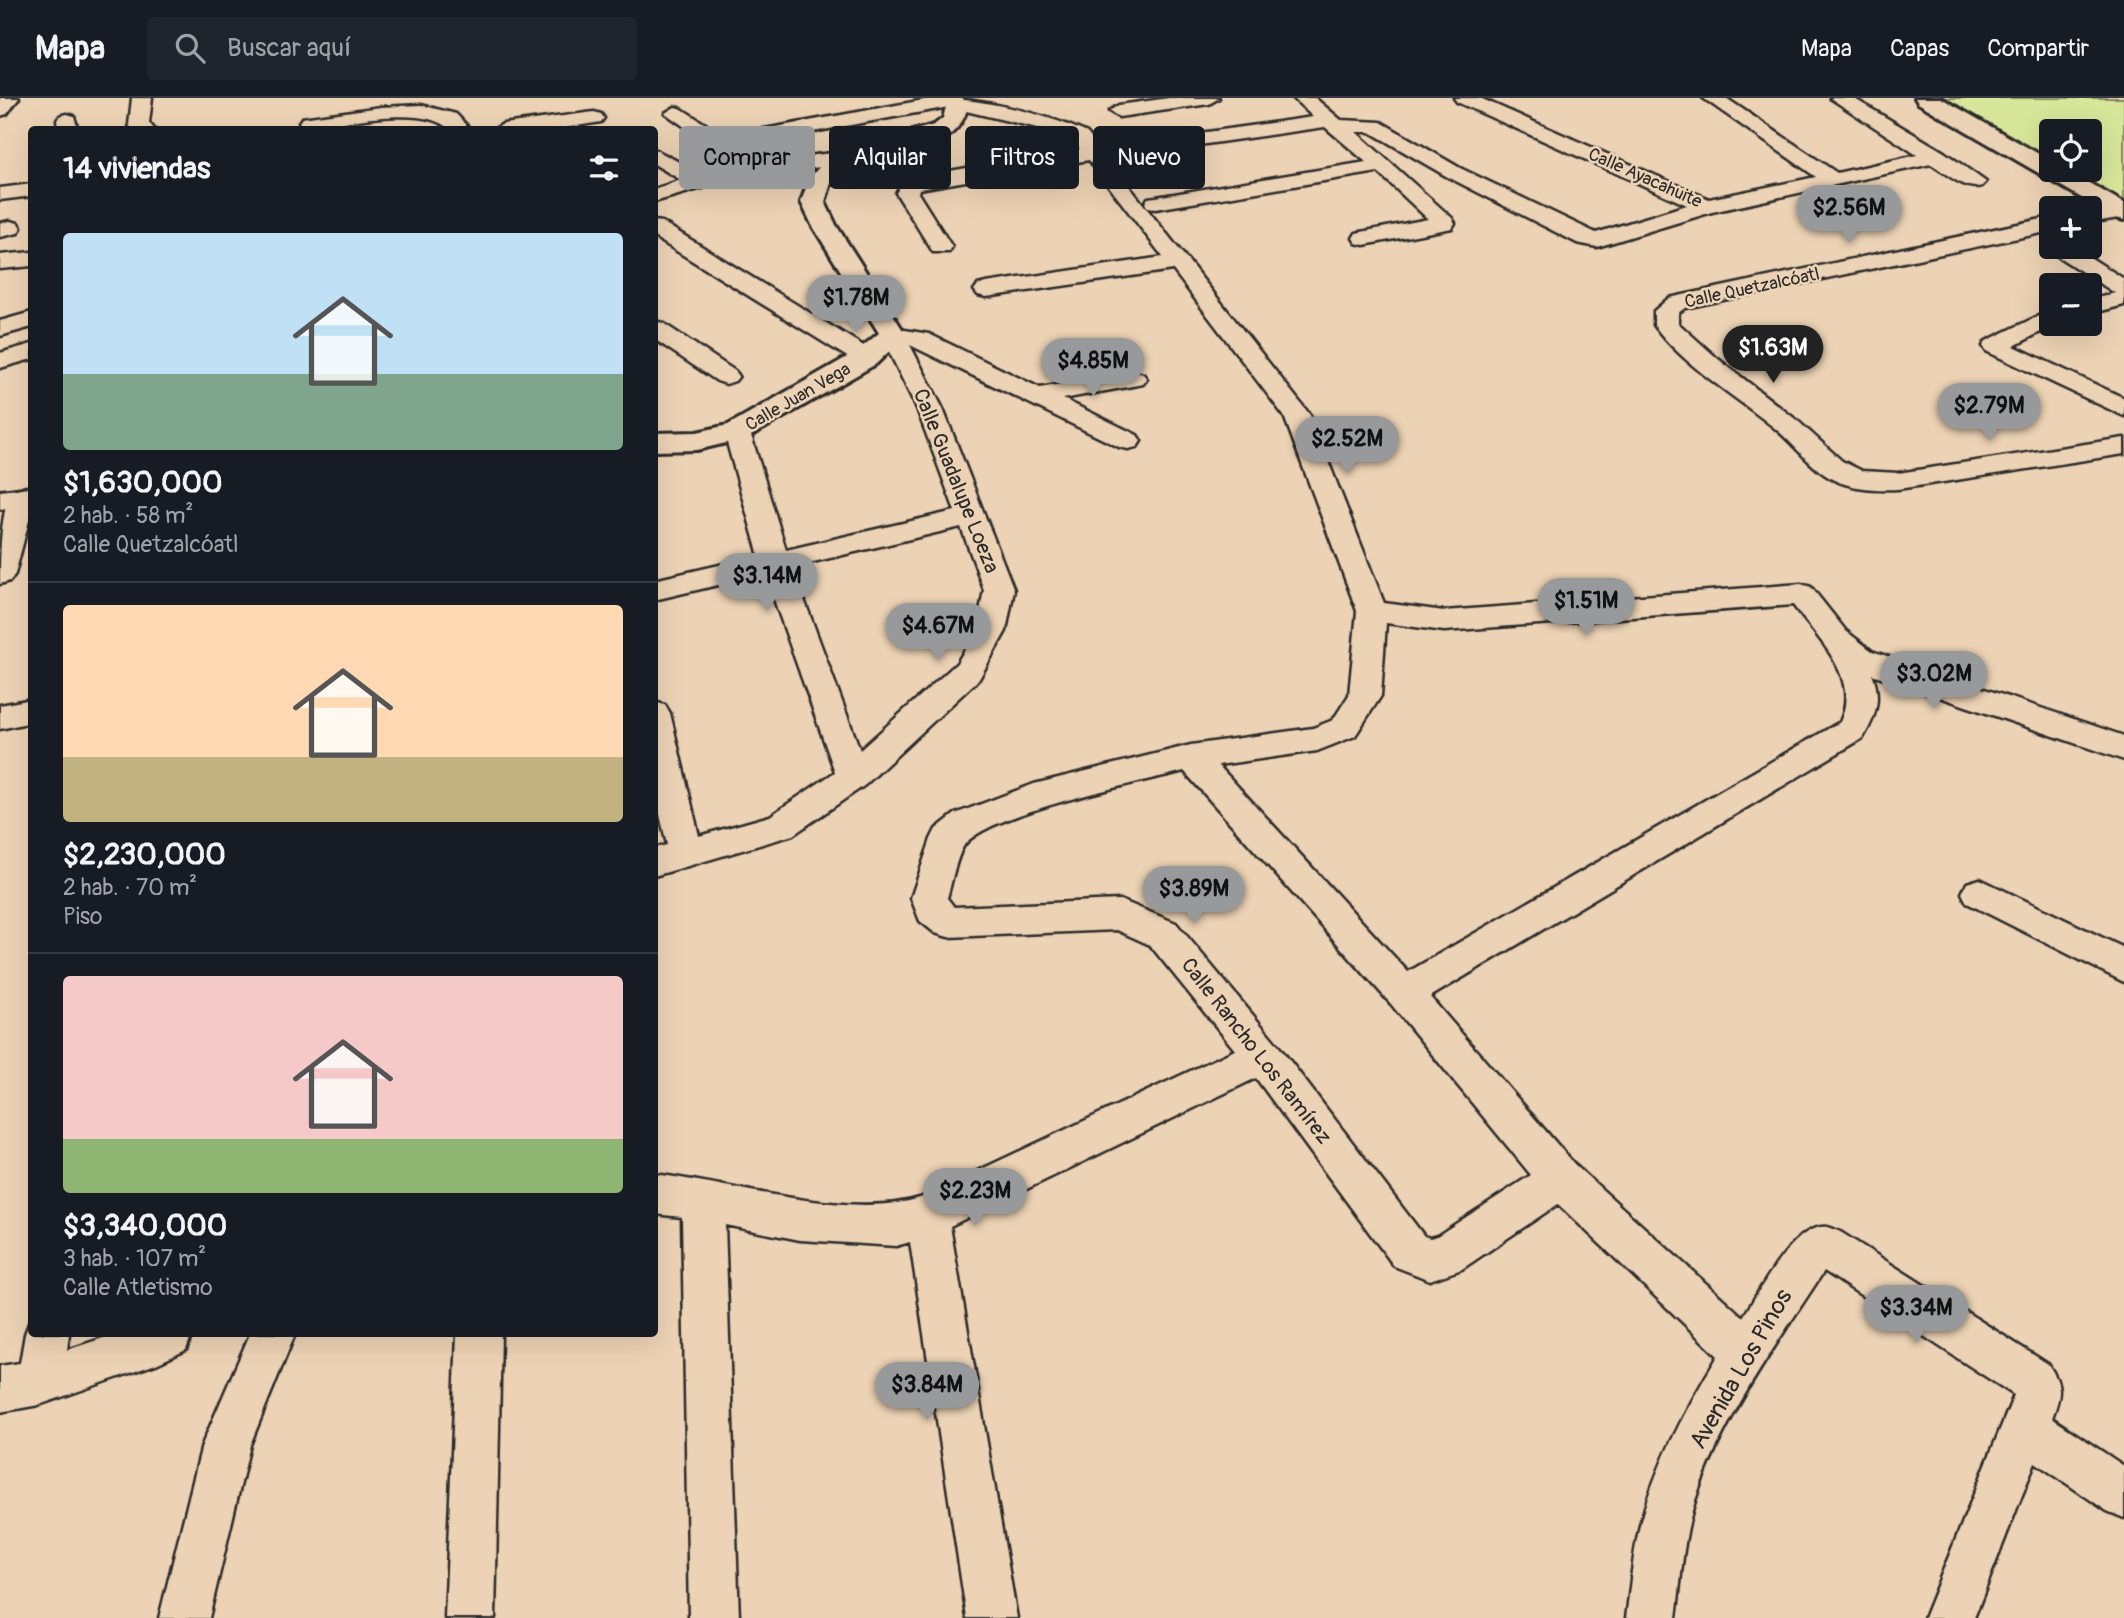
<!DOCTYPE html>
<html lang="es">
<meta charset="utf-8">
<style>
body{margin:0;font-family:Pangolin,sans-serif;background:#20242c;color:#f1f3f6;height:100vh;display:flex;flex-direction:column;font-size:26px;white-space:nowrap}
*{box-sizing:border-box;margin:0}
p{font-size:23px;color:#9ea1a6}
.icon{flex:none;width:38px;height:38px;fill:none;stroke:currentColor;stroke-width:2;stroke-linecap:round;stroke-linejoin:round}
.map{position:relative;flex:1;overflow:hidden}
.drawer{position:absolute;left:28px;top:28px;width:630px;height:1211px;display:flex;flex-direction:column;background:#171b24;border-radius:7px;box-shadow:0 7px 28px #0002}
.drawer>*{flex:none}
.hud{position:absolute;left:679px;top:28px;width:665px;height:63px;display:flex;gap:14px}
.fabs{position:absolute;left:2039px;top:21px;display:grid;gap:14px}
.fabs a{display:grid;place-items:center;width:63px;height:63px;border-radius:7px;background:#171b24;box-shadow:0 7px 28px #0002;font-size:35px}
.price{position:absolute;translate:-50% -60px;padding:0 16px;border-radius:24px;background:#98999b;color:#111;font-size:23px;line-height:46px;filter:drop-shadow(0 2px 4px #0008)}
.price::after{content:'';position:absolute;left:50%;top:42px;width:21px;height:16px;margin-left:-10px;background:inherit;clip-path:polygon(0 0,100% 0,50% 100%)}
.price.on{background:#222;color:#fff}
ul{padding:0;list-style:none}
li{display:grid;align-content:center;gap:14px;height:371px;padding:0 35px}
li+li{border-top:2px solid #363941}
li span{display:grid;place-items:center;height:217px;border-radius:7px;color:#555}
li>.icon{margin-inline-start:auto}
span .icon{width:126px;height:126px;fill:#fffc;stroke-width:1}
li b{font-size:30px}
h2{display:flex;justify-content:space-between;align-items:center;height:84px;padding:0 35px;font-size:30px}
.pill{padding:0 24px;border-radius:7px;background:#171b24;box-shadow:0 7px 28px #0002;font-size:24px;line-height:63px}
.pill.on{background:#98999b;color:#111}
header{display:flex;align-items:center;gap:42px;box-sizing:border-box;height:98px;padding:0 35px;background:#171b24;border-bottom:2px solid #363941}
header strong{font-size:33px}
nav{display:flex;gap:38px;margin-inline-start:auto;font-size:24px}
.search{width:490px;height:63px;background:#20242c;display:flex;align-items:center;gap:18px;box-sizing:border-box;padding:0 24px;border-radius:7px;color:#9ea1a6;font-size:26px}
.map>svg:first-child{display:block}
.green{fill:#d8e699;stroke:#828862;stroke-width:2}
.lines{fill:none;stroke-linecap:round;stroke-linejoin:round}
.street-casing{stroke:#2b2b2b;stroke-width:5}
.secondary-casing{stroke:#2b2b2b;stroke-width:6}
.street{fill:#edd3b5;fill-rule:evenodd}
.secondary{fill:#edd3b5;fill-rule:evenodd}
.labels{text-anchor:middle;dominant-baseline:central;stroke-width:5;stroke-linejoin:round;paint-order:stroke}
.far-street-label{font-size:18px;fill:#2b2b2b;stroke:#edd3b5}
.street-label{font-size:21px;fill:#2b2b2b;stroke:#edd3b5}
.near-street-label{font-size:24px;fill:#2b2b2b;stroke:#edd3b5}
</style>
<header>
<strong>Mapa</strong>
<div class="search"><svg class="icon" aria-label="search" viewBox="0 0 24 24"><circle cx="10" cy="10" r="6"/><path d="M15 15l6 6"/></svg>Buscar aquí</div>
<nav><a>Mapa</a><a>Capas</a><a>Compartir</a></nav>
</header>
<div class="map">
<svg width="2124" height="1520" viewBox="0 0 2124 1520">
<rect width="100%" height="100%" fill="#edd3b5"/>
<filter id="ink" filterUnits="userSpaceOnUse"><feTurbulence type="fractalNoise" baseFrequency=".0143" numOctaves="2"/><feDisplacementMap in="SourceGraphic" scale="14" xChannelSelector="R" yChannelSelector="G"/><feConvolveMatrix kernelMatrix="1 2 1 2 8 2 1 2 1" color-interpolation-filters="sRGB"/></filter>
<g filter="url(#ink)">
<polygon class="green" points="1943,0 2124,0 2124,105 2066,72 2090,72 2090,33 2051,33 2051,63"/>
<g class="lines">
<g class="street-casing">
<g id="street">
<polygon points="0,0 19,0 7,16 0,18"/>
<polygon points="132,0 152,0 149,25 155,32 132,31 129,27"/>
<path d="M 935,0 C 979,0 1047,16 1087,35 L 1310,317 L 1384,505 L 1444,513 L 1801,486 L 1811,489 L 1846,533 L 1872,553 L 2124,638 L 2124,662 L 1872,576 C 1882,600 1876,618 1863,640 L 1430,899 L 1575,1067 L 1743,1219 C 1759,1195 1793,1125 1827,1129 C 1832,1130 1838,1133 1842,1135 L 2048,1266 C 2063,1288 2061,1296 2052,1320 L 2124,1368 L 2124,1420 L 2107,1413 L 2035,1364 L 1974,1520 L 1924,1520 L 2014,1297 L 1824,1173 C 1777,1246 1716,1329 1692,1413 C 1682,1448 1681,1485 1676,1520 L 1626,1520 C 1631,1486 1633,1452 1642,1419 C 1658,1363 1688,1307 1718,1258 L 1558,1106 L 1462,1171 L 1430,1182 L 1394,1168 L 1256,980 L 950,1128 L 1017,1520 L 967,1520 L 910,1144 L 896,1148 L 800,1142 L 725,1127 L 739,1520 L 689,1520 L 682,1119 L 654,1116 L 654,1076 C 730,1085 849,1122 920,1100 L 1235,952 L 1150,847 L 1117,832 L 948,839 L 935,835 L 920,823 L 911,800 L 931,741 L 936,731 L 955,716 L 1034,686 L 1191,647 L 1313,630 L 1333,622 L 1349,597 L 1357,513 L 1284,318 L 1173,172 L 986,199 L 978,197 L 974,192 L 978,187 L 986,185 L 1163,159 L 1089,62 L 919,91 L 918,95 L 952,149 L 949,154 L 933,154 L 896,95 L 903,83 L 914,79 L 1080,51 L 1073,43 L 1050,33 L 949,9 L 737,48 L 706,44 L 665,15 L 675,9 L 682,11 L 718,34 L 737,36 ZM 1793,507 C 1817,540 1861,579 1840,624 L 1408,874 L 1218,667 L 1317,653 L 1355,638 L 1381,598 L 1386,525 L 1444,533 ZM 1184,673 L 1391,906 L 1531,1077 L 1437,1138 L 1430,1140 L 1424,1138 L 1277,946 L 1176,825 L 1120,802 L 954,809 L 947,800 C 952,784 955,763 963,749 C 982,716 1143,684 1184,673 Z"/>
<polygon points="1169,0 1219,0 1209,6 1119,19 1109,13 1119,7"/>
<path d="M 1293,0 L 1315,0 L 1341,22 L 1381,24 L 1460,70 L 1596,135 L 1687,107 L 1457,4 L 1454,0 L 1480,0 L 1709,101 L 1816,79 L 1703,0 L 1726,0 L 1837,75 L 1917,57 L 1830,0 L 1853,0 L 1944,54 L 1986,84 L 1982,88 C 1965,93 1946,75 1931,66 L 1712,114 L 1597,149 L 1577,145 L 1446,78 L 1370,34 L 1356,34 L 1452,120 L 1455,125 L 1452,130 L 1364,147 L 1356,145 L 1353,140 L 1356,135 L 1428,121 L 1378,74 L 1156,111 L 1148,110 L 1145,105 L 1148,100 L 1156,99 L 1366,64 L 1325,29 L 1143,55 L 1136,53 L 1133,49 L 1136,45 L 1143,43 L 1313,19 Z"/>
<path d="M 421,7 L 456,16 L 471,32 L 450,32 C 425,5 343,25 309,30 L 302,28 L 299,24 L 302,20 L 381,9 Z"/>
<polygon points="594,14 601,16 604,20 601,24 552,32 493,32 503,26"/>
<polygon points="67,16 74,18 78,32 58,32 57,22 60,18"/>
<polygon points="654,51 702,76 768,63 839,54 846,56 849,60 846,64 839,66 723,84 654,104 654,91 681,82 654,66"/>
<polygon points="32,86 32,98 0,102 0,90"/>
<polygon points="2121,107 2124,107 2124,119 2090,125 2090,113"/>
<path d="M 2051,119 L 2051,133 L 1685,210 L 1678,215 L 1678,225 L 1717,260 L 1799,324 L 1842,363 L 1862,373 L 1898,375 L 2124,340 L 2124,356 L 1898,391 C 1877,392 1854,391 1834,382 C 1812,371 1796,348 1777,332 C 1740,301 1681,266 1654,227 L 1654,213 L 1669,200 Z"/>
<polygon points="10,123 18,125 21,130 18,135 0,139 0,125"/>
<polygon points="654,123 662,124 875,255 878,260 875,265 866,267 857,265 654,139"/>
<polygon points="2051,144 2051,149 2074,149 2124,181 2124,207 2090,216 2090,202 2115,195 2051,154 2048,149"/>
<polygon points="32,154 32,168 0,171 0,157"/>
<polygon points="2051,212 2051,226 2056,226 2014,248 2124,300 2124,318 1986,253 1983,248 1986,243"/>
<polygon points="32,214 32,229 0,238 0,223"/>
<polygon points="654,223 663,225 735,273 739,278 735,283 726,286 717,283 654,241"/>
<path d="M 893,230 L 929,236 L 1040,290 L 1134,273 L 1143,276 L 1147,281 L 1143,286 L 1063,301 L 1137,337 L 1141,343 L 1137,349 L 1128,351 L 1119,349 L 910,247 L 943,311 L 1014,492 L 1006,533 L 979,581 L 865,687 L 793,737 L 654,778 L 654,750 L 667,747 L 654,691 L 654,604 L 665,607 L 670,615 L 699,738 L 770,718 L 835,674 L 765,476 L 654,502 L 654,482 L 759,458 L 724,334 L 728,328 L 737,326 L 746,328 L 750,334 L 786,452 L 955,413 L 917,311 L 881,237 L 884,232 ZM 961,429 L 984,492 L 976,533 L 957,565 L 860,652 L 792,469 Z"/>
<polygon points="32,246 32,261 0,270 0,255"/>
<path d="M 21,390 L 32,394 L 32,411 L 15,476 L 10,483 L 0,486 C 0,456 0,419 11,393 Z"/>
<polygon points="32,601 32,624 0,631 0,607"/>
<polygon points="1980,781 2124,850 2124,884 1967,805 1962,795 1967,785"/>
<polygon points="31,1220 32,1236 69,1236 67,1252 115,1236 192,1236 186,1252 156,1266 39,1307 0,1314 0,1268 20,1265 25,1236"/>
<polygon points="250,1236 295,1236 250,1347 209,1520 159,1520 202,1347"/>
<polygon points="457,1236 501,1236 495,1520 445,1520"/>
</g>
</g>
<g class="secondary-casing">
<g id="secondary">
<path d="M 935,0 L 962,0 L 968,6 C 966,19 960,28 950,37 L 847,65 L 832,82 L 825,104 L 836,127 L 906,237 L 876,266 L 747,340 L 697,352 L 654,353 L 654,335 L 697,334 L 728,327 L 856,254 L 879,235 L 812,127 L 801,104 L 809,81 L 831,55 L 934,27 L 943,20 L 946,9 Z"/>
<polygon points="1915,0 1941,0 2051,63 2051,72 2066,72 2124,105 2124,122 2116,120 1918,5"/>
<polygon points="32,389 32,407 0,411 0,393"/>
</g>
</g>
<use href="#street" class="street"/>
<use href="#secondary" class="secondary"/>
</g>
</g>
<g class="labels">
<g class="far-street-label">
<text transform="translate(1645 80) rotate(24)">Calle Ayacahuite</text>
<text transform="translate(1752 190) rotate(-12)">Calle Quetzalcóatl</text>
<text transform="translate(798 299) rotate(-30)">Calle Juan Vega</text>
</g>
<g class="street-label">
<text transform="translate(956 383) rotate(68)">Calle Guadalupe Loeza</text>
<text transform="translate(1256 953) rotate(52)">Calle Rancho Los Ramírez</text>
</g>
<g class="near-street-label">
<text transform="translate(1741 1271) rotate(-60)">Avenida Los Pinos</text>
</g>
</g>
</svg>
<div class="fabs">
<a><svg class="icon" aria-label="locate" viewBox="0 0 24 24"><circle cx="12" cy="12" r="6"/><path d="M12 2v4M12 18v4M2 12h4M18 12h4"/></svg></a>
<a>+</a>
<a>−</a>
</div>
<b class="price" style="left:1849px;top:147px">$2.56M</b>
<b class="price" style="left:856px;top:237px">$1.78M</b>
<b class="price on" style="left:1773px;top:287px">$1.63M</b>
<b class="price" style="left:1093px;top:300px">$4.85M</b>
<b class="price" style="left:1989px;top:345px">$2.79M</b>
<b class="price" style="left:1347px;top:378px">$2.52M</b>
<b class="price" style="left:767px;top:515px">$3.14M</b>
<b class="price" style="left:1586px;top:540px">$1.51M</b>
<b class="price" style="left:938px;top:565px">$4.67M</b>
<b class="price" style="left:1934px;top:613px">$3.02M</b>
<b class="price" style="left:1194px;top:828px">$3.89M</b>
<b class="price" style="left:975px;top:1130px">$2.23M</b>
<b class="price" style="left:1916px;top:1247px">$3.34M</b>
<b class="price" style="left:927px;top:1324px">$3.84M</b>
<div class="hud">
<a class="pill on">Comprar</a>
<a class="pill">Alquilar</a>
<a class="pill">Filtros</a>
<a class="pill">Nuevo</a>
</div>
<section class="drawer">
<h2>14 viviendas<svg class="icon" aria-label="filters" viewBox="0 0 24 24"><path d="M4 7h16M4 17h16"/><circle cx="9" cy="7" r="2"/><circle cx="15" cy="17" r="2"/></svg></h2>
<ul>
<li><span style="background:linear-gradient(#bfe0f5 65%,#7fa58c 0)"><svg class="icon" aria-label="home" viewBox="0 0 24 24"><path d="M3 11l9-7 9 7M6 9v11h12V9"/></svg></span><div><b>$1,630,000</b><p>2 hab. · 58 m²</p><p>Calle Quetzalcóatl</p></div></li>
<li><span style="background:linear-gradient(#ffd9b3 70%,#c2b280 0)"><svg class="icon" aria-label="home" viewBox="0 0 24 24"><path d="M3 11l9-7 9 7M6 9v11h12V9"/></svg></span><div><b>$2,230,000</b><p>2 hab. · 70 m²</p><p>Piso</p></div></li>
<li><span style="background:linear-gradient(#f6c9c9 75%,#8fb573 0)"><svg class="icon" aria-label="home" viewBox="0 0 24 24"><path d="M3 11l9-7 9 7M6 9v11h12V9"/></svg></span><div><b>$3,340,000</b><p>3 hab. · 107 m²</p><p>Calle Atletismo</p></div></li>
</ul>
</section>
</div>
